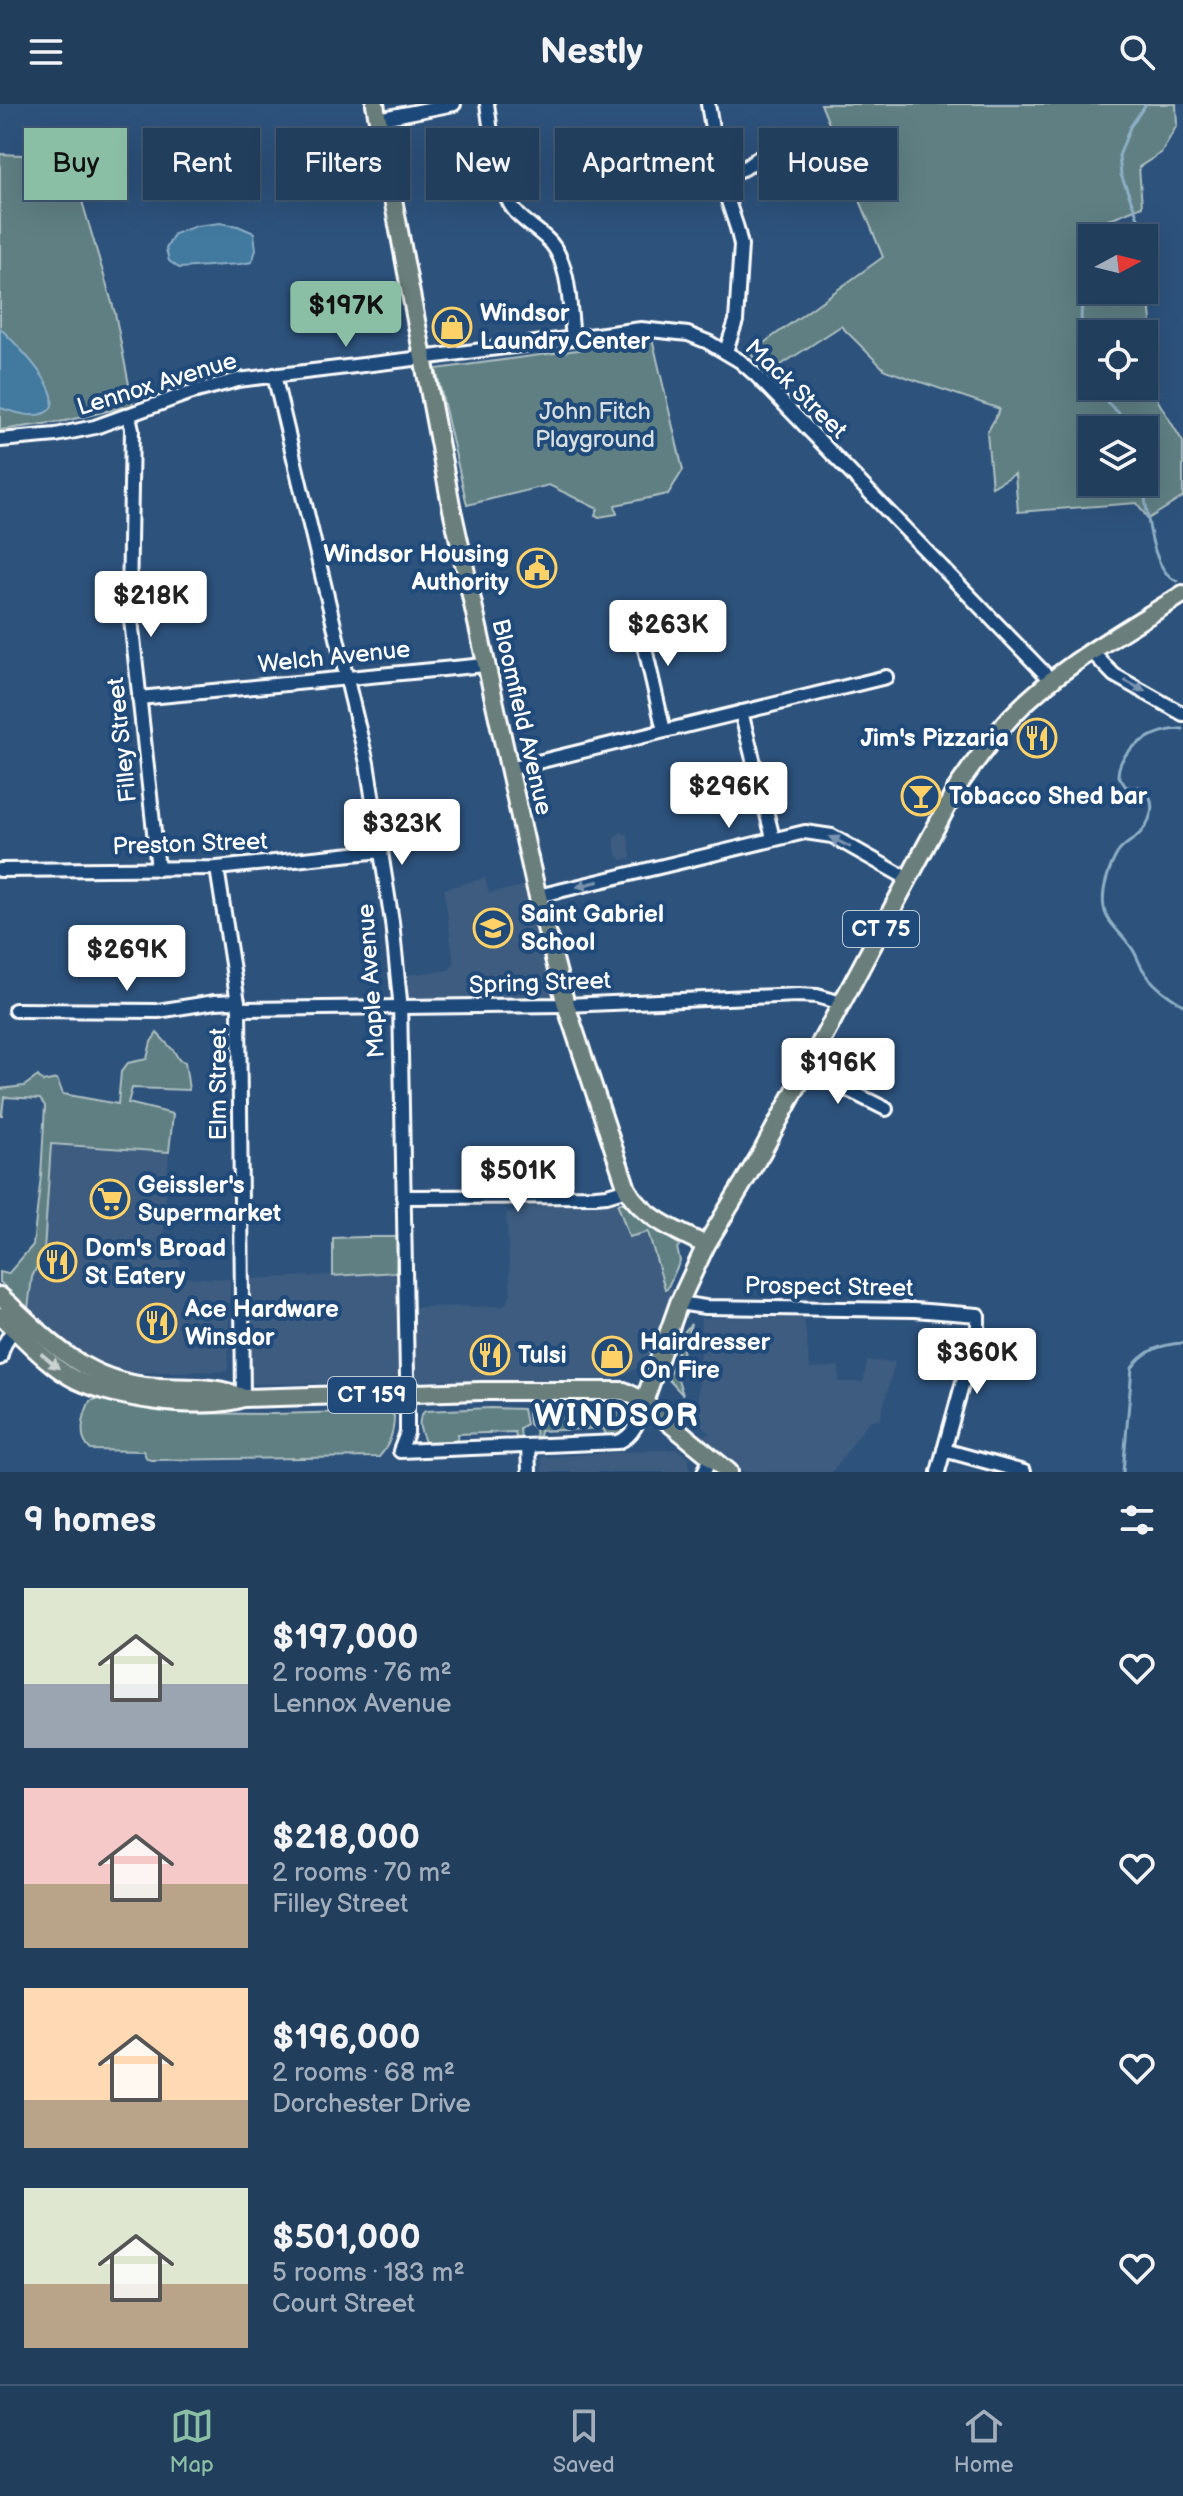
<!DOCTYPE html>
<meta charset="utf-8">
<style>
body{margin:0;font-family:"Balsamiq Sans",sans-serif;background:#2a4563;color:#f1f3f6;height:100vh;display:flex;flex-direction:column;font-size:30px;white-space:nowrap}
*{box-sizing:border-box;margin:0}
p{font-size:26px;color:#a2aebc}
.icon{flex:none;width:44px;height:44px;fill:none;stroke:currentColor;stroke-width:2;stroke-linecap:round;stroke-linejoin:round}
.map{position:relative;height:1368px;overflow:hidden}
.sheet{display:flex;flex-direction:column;background:#223e5d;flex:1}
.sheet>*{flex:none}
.top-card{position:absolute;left:24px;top:24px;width:1136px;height:72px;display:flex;gap:16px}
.needle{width:52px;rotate:83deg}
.tools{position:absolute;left:1078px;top:120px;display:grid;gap:16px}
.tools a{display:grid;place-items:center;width:80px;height:80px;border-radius:0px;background:#223e5d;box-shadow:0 8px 32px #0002,0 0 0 2px #3f5772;font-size:40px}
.price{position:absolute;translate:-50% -68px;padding:0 18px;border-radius:8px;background:#fff;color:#222;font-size:26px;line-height:52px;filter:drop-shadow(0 2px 4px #0008)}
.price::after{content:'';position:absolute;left:50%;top:48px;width:24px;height:18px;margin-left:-12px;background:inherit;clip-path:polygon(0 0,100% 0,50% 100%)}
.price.selected{background:#8abfa5;color:#111}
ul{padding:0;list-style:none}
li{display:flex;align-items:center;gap:24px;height:200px;padding:0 24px}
li span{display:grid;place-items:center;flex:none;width:224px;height:160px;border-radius:0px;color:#555}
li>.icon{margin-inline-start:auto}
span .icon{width:96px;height:96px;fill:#fffc;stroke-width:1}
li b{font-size:34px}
h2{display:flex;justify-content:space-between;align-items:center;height:96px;padding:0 24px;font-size:34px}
.tag{padding:0 28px;border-radius:0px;background:#223e5d;box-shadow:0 8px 32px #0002,0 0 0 2px #3f5772;font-size:28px;line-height:72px}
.tag.selected{background:#8abfa5;color:#111}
header{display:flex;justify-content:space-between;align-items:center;height:104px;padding:0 24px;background:#223e5d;font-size:36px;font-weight:700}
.dock{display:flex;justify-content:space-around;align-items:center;height:112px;border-top:2px solid #3f5772;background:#223e5d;font-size:22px;color:#a2aebc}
.dock a{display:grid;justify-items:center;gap:4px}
.dock .selected{color:#8abfa5}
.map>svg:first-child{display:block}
.built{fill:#3e5c7f}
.green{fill:#5e7f83;stroke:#aebfc1;stroke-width:2;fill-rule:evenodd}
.water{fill:#42799f;stroke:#8eafc5;stroke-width:2}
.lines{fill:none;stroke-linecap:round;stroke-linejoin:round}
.stream{stroke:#8eafc5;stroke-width:3}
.minor-casing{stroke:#fff;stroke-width:18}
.major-casing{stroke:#fff;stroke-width:22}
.minor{stroke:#1f4a7a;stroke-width:12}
.major{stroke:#6b7f7c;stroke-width:16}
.oneway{fill:#7992af}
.oneway2{fill:#cbd2d1}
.labels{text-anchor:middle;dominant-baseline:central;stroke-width:8;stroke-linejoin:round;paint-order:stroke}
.shield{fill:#1f4a7a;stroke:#bcc9d7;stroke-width:2}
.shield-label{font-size:22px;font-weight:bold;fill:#fff}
.poi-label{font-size:24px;font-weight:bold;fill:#fff;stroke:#1f4a7a;text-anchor:start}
.street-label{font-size:24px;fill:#fff;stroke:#1f4a7a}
.park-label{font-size:24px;fill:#d7dfe0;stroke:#1f4a7a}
.district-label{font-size:32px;font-weight:bold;letter-spacing:2px;fill:#fff;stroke:#1f4a7a}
</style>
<header><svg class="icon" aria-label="menu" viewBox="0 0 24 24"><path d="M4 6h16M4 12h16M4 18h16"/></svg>Nestly<svg class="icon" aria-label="search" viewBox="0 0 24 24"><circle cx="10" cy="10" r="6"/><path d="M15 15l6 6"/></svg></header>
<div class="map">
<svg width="1183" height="1368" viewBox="0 0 1183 1368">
<rect width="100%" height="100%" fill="#2d527c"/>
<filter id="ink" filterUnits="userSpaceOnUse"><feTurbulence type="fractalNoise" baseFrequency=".0125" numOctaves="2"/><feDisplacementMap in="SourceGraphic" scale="16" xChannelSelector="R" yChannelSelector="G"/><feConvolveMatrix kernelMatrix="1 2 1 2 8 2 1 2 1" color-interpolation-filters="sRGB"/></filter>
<g filter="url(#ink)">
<g class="built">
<polygon points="623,728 624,730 628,730 631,754 621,756 616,749 614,733"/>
<polygon points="485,774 489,789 527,781 553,887 551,894 410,898 407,894 405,871 449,866 454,860 444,785"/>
<polygon points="51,1039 169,1048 163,1134 180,1135 181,1173 230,1175 228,1267 124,1269 95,1258 72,1244 29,1204 32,1173 44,1146"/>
<polygon points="616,1094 629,1132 648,1127 665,1185 673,1184 645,1260 625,1271 608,1275 418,1277 414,1272 414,1203 504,1202 511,1190 506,1109 514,1108 513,1097"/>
<polygon points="396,1168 401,1272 391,1279 251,1280 248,1276 248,1175"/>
<polygon points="804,1213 810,1265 839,1262 839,1278 863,1278 867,1257 895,1258 880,1316 870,1316 832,1368 744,1368 701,1331 710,1330 697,1316 701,1214"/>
<polygon points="676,1345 689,1353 690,1368 542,1368 541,1353"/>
</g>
<g class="green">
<path d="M 821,0 L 1176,0 L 1177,21 L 1161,49 L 1139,63 L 1142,102 L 1095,121 L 1099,134 L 1092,134 L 1092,186 L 1144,186 L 1144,138 L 1158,297 L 1183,338 L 1183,393 L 1148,415 L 1137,399 L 1018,408 L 1015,370 L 992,383 L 987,329 L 1000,305 L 885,266 L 841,222 L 767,270 L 750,249 L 883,153 ZM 1092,230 L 1144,230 L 1144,282 L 1092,282 ZM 1092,326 L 1144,326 L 1144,378 L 1092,378 Z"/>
<polygon points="0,50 69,53 115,209 133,301 65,317 0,326"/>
<polygon points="645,237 653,238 683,366 668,390 615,401 617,410 599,413 595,411 598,405 549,381 467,401 436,265"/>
<polygon points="157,929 174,947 179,956 185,958 189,986 132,984 128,999 173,1010 169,1048 51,1040 44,1147 32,1173 28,1205 0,1178 0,1168 8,1170 33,1141 41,1072 45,1002 40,995 4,993 2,1011 0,1011 0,985 24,982 38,972 43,978 57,975 63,990 118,1000 121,968 128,959 147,955 151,938"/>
<polygon points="620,1099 624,1099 646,1120 680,1141 677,1144 680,1157 667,1185 665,1185 648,1128 629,1133 618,1101"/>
<polygon points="364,1133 397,1133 396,1168 333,1172 333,1134"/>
<polygon points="691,1220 676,1269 683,1291 668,1275 685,1227"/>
<path d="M 97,1295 L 177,1309 L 272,1310 L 389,1307 L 394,1312 C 394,1328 390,1341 379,1353 L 151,1356 L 147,1355 L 143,1347 L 91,1346 C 77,1335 83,1311 90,1297 Z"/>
<path d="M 491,1304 L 523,1305 L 526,1320 L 520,1325 L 521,1336 L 516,1333 L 515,1328 L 458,1330 L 457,1337 L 454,1339 L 426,1340 C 421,1329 415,1316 425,1307 Z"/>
<path d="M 530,1305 L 615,1307 L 622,1309 L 629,1318 C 626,1328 617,1333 607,1333 L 603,1324 L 540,1327 L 539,1333 L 536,1335 L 535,1325 L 529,1320 L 528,1309 Z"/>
</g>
<g class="water">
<polygon points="220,119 238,122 254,129 256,146 252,158 240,160 179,164 169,157 166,145 174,130 196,122"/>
<path d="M 0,224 C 11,235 84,304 37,311 C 26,313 11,307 0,304 Z"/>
</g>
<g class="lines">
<g class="stream">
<polyline points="1138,134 1139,116 1121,71 1119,52 1130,23 1146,0"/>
<path d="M 1092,184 C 1071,199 1086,246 1092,268"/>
<polyline points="1096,282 1108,299 1123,313 1124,319 1120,326"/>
<path d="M 1143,378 C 1147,404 1150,467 1177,477"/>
<path d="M 1183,625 C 1158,624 1119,643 1118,671 L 1126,683 L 1141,683 C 1160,696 1151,721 1135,734 C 1128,739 1122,742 1117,750 C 1109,764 1101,787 1104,803 C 1106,819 1122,829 1131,843 C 1136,849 1138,857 1142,864 C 1152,881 1167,891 1183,901"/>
<path d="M 1123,1368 L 1132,1264 C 1144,1246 1162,1240 1183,1239"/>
</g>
<g class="minor-casing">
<g id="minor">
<path d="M 487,0 C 492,31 494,68 508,96 C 517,116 537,123 551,139 C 571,163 569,204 573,233"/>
<polyline points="708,0 720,73 737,124 741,141 736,217 726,247"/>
<polyline points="378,15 454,0"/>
<polyline points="720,73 745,64 782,36"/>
<path d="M 274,271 L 367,659 L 392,818 L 400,896 L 407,1272 L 407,1329 L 400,1347 L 618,1338 C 635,1332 639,1314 644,1298"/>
<polyline points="129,312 132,325 129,497 158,765"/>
<polyline points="0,336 56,331 95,323 189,289 238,276 422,254 641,225 688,230 708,238 740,257 757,272 1052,577"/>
<polyline points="637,509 664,627"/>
<polyline points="1092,548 1114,571 1183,610"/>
<polyline points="139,594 485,561"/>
<polyline points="741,608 773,734"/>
<polyline points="509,665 886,573"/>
<polyline points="217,764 239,905 243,1294"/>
<polyline points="0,766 217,764 381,747"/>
<polyline points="538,792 805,728 832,732 908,775"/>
<polyline points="239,905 566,901 798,891 817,892 841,899"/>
<polyline points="15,906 158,907 215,898 238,897"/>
<polyline points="806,965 886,1005"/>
<polyline points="403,1093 595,1092 607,1091 627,1085"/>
<polyline points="679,1199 705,1203 914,1206 978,1211 978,1223 938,1368"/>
<path d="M 0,1254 C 3,1240 9,1229 20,1220"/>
<polyline points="528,1342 529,1368"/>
<polyline points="944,1346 1024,1368"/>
<polyline points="704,1368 711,1354"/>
</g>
</g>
<g class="major-casing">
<g id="major">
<path d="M 375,0 L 451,401 L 535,781 L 566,901 L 627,1085 C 643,1114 677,1127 706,1141"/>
<path d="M 0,1192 C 48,1234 77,1273 145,1282 C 177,1286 215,1279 243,1294"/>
<path d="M 0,1212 C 23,1232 43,1256 69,1272 C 104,1294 205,1308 243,1294 L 481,1287 L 624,1287 L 640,1295 L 729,1368"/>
<path d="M 644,1298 L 679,1199 L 706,1141 L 762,1048 L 958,682 C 975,658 991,635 1011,613 C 1059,562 1125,527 1183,490"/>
</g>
</g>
<use href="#minor" class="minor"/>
<use href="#major" class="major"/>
</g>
<defs><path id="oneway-solid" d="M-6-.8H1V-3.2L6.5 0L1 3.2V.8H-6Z" transform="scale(2)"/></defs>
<g class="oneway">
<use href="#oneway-solid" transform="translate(1135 582) rotate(28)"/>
<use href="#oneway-solid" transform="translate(840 738) rotate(-153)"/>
<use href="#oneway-solid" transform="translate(588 780) rotate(166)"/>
</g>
<use class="oneway2" href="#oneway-solid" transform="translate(50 1257) rotate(40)"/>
</g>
<defs>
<g id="shop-ring" transform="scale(2)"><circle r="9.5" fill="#1f4a7a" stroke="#ffd166" stroke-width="1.5"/><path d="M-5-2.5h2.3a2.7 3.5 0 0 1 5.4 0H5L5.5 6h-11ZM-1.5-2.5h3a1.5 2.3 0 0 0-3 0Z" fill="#ffd166"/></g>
<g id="civic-ring" transform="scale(2)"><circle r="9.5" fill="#1f4a7a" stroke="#ffd166" stroke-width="1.5"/><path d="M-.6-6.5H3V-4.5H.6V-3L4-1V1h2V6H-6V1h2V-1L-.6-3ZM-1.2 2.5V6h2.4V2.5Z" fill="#ffd166"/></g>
<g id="restaurant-ring" transform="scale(2)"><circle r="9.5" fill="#1f4a7a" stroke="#ffd166" stroke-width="1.5"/><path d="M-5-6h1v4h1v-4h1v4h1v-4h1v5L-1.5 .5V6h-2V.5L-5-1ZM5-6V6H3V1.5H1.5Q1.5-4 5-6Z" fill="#ffd166"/></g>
<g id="bar-ring" transform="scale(2)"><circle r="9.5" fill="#1f4a7a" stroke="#ffd166" stroke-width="1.5"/><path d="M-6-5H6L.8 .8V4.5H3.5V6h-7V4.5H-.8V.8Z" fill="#ffd166"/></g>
<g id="school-ring" transform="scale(2)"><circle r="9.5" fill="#1f4a7a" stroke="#ffd166" stroke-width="1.5"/><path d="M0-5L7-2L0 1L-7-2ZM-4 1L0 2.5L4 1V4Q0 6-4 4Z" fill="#ffd166"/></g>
<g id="supermarket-ring" transform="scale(2)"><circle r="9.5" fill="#1f4a7a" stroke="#ffd166" stroke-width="1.5"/><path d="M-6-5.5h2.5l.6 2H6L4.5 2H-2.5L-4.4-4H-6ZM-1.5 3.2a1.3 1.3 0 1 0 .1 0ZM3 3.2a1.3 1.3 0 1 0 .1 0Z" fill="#ffd166"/></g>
</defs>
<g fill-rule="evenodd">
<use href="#shop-ring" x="452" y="223"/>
<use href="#civic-ring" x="537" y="464"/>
<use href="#restaurant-ring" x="1037" y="634"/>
<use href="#bar-ring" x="921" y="692"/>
<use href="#school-ring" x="493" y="824"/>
<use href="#supermarket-ring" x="110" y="1095"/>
<use href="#restaurant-ring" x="57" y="1158"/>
<use href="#restaurant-ring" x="157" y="1219"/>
<use href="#restaurant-ring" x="490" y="1251"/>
<use href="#shop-ring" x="612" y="1252"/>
</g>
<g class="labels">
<g class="shield">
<rect x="843" y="807" width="76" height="36" rx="6"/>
<rect x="328" y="1273" width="88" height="36" rx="6"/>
</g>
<g class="shield-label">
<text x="881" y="825">CT 75</text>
<text x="372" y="1291">CT 159</text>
</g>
<g class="poi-label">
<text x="480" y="209">Windsor<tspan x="480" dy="28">Laundry Center</tspan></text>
<text x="509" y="450" text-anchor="end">Windsor Housing<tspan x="509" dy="28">Authority</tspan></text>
<text x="1009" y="634" text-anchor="end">Jim's Pizzaria</text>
<text x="949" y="692">Tobacco Shed bar</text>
<text x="521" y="810">Saint Gabriel<tspan x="521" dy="28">School</tspan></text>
<text x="138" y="1081">Geissler's<tspan x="138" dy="28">Supermarket</tspan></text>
<text x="85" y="1144">Dom's Broad<tspan x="85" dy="28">St Eatery</tspan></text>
<text x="185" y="1205">Ace Hardware<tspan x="185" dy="28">Winsdor</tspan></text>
<text x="640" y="1238">Hairdresser<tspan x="640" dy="28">On Fire</tspan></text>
<text x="518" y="1251">Tulsi</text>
</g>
<g class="street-label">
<text transform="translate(157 280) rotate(-17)">Lennox Avenue</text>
<text transform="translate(796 285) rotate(44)">Mack Street</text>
<text transform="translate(334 553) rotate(-6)">Welch Avenue</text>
<text transform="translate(522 613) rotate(77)">Bloomfield Avenue</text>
<text transform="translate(122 636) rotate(-96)">Filley Street</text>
<text transform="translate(190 740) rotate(-2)">Preston Street</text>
<text transform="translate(371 877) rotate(-94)">Maple Avenue</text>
<text transform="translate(540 879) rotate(-2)">Spring Street</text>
<text transform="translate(218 980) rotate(-90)">Elm Street</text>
<text transform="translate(829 1183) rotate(1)">Prospect Street</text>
</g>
<g class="park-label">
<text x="595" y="307">John Fitch<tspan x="595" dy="28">Playground</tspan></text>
</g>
<g class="district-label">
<text x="617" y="1312">WINDSOR</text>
</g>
</g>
</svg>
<div class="tools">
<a><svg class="needle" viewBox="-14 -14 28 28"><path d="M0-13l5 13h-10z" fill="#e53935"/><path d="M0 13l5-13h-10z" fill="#a2aebc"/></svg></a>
<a><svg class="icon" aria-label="locate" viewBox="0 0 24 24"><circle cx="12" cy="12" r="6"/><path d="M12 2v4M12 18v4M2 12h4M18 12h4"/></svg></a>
<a><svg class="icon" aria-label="layers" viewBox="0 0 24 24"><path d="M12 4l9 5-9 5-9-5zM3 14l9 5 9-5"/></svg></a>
</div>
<b class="price selected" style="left:346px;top:245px">$197K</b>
<b class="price" style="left:151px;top:535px">$218K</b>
<b class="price" style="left:668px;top:564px">$263K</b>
<b class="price" style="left:729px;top:726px">$296K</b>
<b class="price" style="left:402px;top:763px">$323K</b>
<b class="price" style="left:127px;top:889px">$269K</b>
<b class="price" style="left:838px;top:1002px">$196K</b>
<b class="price" style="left:518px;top:1110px">$501K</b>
<b class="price" style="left:977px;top:1292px">$360K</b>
<div class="top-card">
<a class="tag selected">Buy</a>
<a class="tag">Rent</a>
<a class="tag">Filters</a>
<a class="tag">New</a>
<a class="tag">Apartment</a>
<a class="tag">House</a>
</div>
</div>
<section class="sheet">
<h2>9 homes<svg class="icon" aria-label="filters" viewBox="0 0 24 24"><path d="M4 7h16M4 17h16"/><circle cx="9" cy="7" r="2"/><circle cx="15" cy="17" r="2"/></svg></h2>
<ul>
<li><span style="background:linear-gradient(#dfe7d0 60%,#9aa5b1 0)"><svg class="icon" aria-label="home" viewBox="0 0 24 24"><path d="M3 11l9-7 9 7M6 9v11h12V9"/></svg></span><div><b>$197,000</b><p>2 rooms · 76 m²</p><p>Lennox Avenue</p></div><svg class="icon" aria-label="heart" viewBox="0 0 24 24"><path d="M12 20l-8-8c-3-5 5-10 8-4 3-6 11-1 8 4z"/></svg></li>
<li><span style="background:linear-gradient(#f6c9c9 60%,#b9a48a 0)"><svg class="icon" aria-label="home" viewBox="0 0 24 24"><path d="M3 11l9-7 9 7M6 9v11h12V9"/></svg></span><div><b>$218,000</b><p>2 rooms · 70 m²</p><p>Filley Street</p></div><svg class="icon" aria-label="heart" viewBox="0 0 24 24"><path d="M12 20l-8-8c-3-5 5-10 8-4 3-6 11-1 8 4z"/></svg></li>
<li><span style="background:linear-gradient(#ffd9b3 70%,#b9a48a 0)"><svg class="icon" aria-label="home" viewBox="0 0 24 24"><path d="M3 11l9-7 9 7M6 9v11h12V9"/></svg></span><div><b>$196,000</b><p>2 rooms · 68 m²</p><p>Dorchester Drive</p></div><svg class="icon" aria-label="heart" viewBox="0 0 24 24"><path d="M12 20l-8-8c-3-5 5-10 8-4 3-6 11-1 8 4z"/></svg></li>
<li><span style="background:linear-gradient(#dfe7d0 60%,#b9a48a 0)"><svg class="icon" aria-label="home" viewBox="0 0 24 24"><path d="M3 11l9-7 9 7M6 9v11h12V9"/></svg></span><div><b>$501,000</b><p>5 rooms · 183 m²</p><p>Court Street</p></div><svg class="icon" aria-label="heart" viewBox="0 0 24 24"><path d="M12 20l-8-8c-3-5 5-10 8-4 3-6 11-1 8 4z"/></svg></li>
</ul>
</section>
<nav class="dock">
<a class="selected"><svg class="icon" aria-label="map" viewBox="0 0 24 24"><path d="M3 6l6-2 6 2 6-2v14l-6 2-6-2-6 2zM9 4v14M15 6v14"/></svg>Map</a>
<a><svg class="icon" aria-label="saved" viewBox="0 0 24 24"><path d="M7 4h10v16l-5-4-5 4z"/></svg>Saved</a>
<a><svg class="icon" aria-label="home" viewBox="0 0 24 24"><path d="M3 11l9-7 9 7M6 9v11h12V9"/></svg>Home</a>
</nav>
